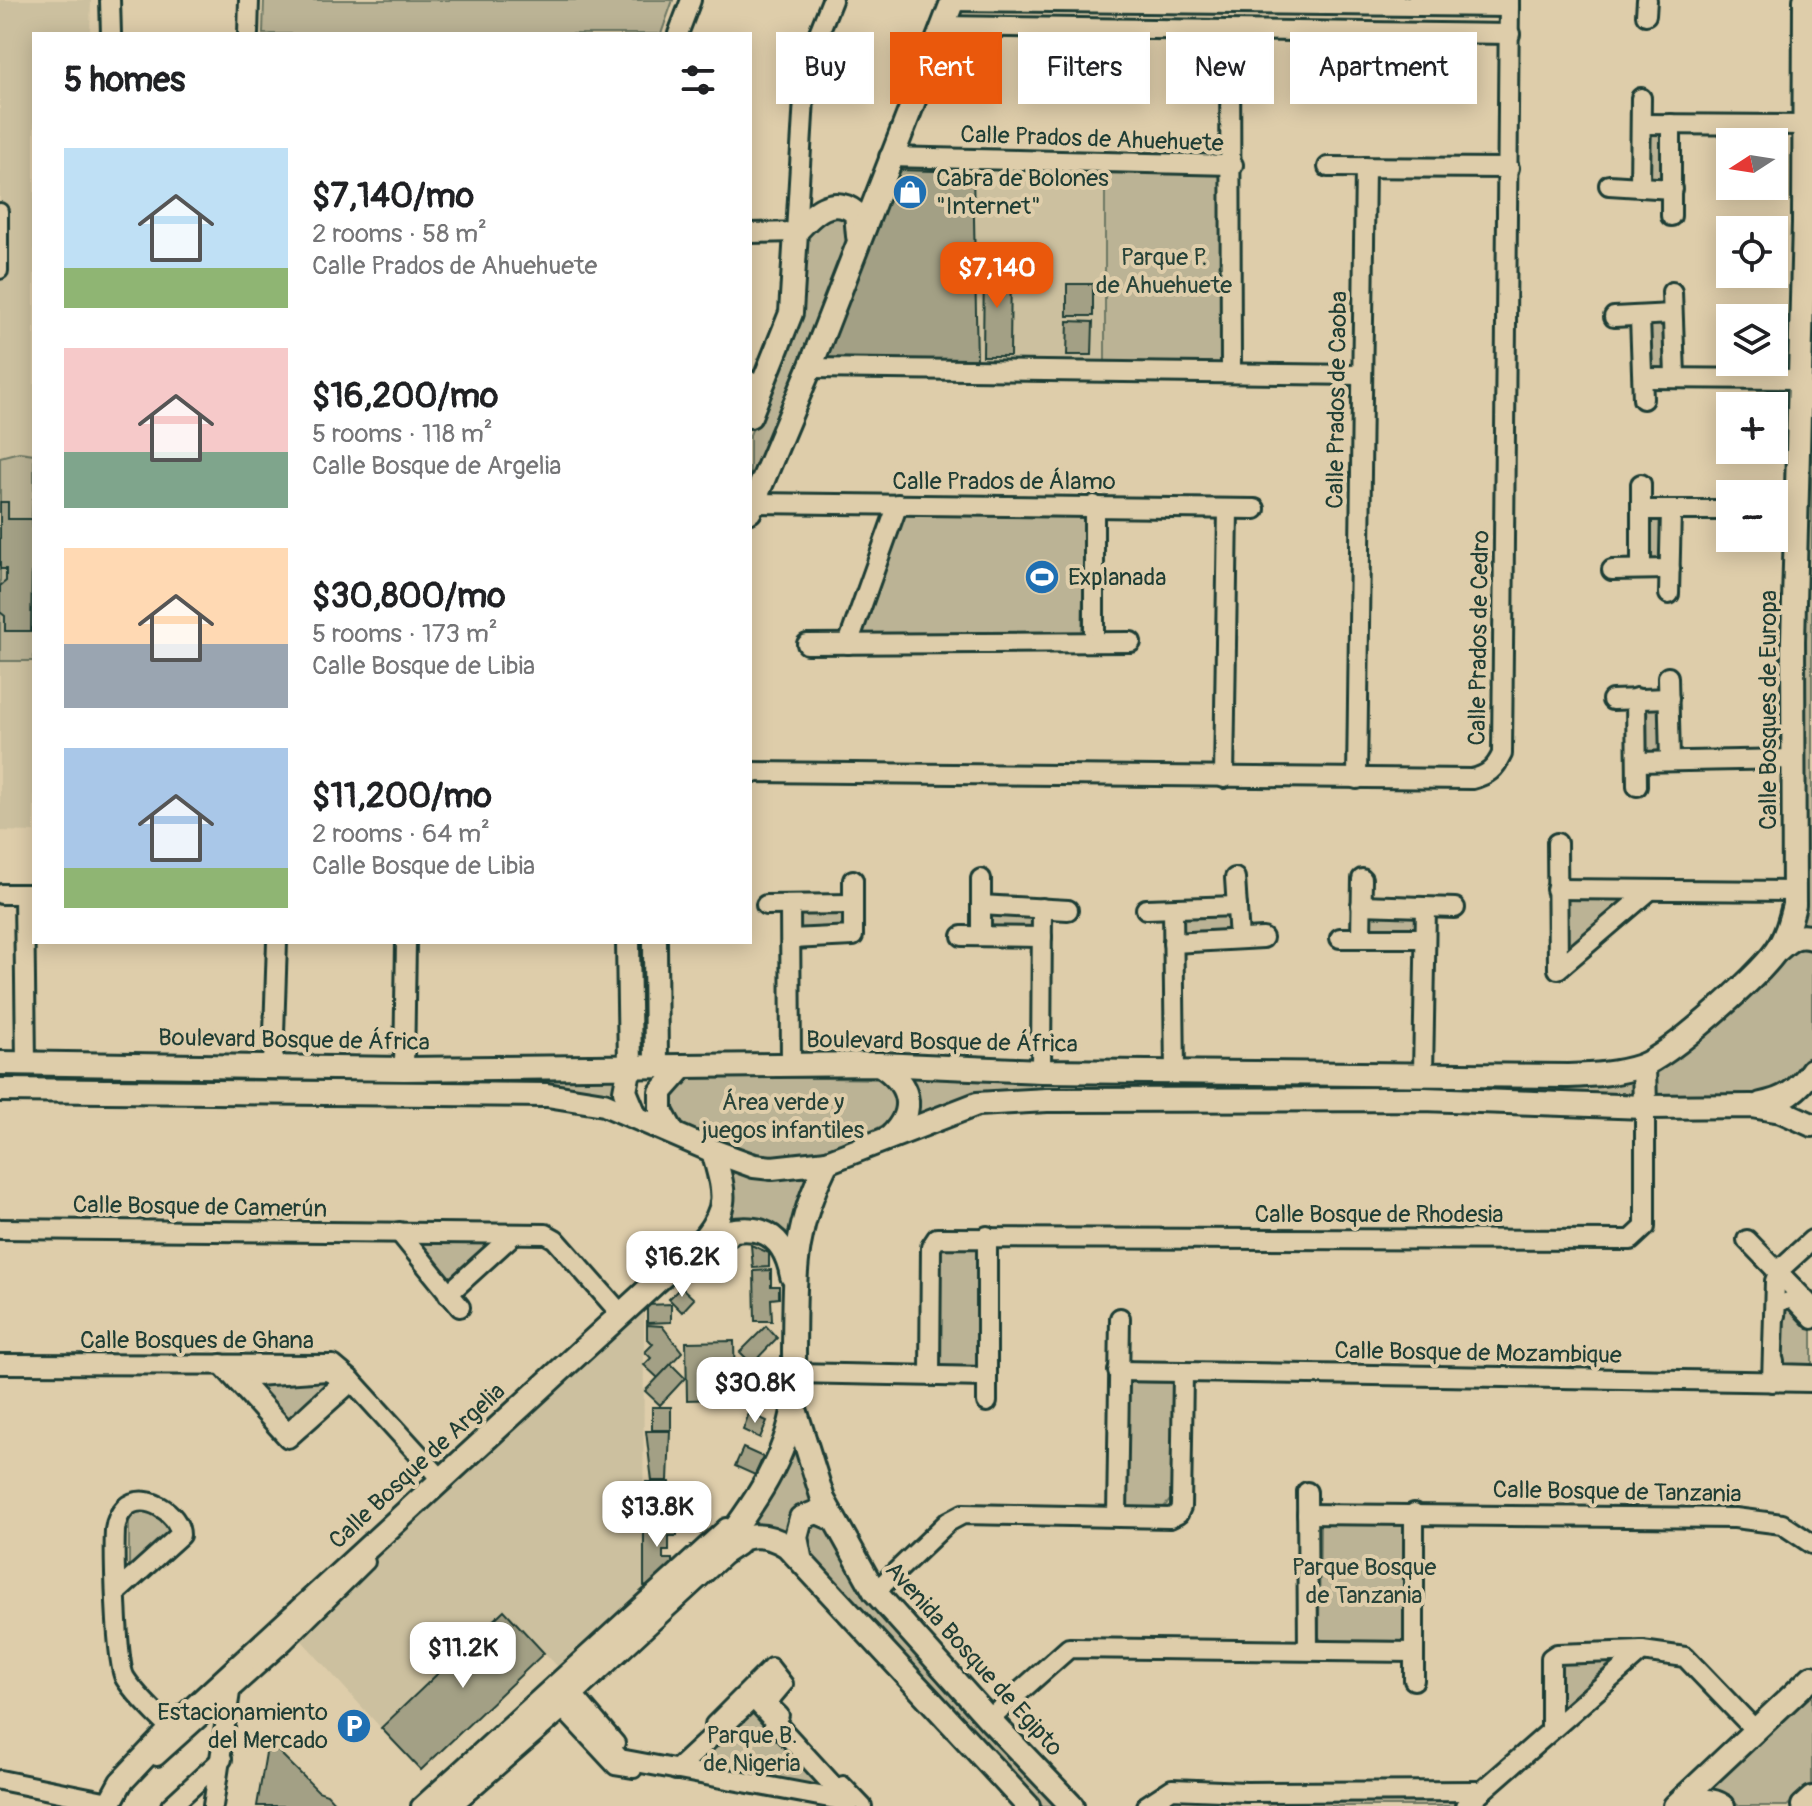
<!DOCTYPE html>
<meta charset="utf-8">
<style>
body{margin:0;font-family:Pangolin,sans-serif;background:#f2f2f2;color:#202124;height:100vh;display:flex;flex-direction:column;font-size:30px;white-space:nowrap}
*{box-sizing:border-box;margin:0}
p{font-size:26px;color:#757577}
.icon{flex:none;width:44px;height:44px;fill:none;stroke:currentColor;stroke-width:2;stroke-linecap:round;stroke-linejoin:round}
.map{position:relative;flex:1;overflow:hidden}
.sheet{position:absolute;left:32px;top:32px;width:720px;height:912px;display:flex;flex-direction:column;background:#fff;border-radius:0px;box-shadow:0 4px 20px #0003}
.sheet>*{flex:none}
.top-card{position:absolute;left:776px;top:32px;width:760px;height:72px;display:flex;gap:16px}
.needle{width:52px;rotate:258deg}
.buttons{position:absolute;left:1716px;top:128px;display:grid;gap:16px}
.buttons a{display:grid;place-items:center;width:72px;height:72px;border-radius:0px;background:#fff;box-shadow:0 4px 20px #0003;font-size:40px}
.price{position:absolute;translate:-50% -68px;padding:0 18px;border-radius:16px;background:#fff;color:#222;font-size:26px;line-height:52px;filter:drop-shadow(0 2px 4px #0008)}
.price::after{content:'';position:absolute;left:50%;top:48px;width:24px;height:18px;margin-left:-12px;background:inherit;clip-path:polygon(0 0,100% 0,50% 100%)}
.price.on{background:#ea580c;color:#fff}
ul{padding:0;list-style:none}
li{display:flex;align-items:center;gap:24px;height:200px;padding:0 32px}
li span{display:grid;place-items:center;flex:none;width:224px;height:160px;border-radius:0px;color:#555}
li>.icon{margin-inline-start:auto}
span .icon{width:96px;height:96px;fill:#fffc;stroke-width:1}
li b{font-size:34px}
h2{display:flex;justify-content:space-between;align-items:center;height:96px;padding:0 32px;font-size:34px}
.chip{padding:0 28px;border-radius:0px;background:#fff;box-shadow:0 4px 20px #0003;font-size:28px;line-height:72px}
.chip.on{background:#ea580c;color:#fff}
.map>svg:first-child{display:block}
.built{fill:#ccc09f}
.green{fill:#bbb395;stroke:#6d7864;stroke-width:2}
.building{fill:#a3a085;stroke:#1f3d34;stroke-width:2}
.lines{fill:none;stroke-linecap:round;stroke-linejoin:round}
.pedestrian-casing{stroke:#1f3d34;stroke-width:20}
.minor-casing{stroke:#1f3d34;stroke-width:24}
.tertiary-casing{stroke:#1f3d34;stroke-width:28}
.pedestrian{stroke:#decdaa;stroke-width:14}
.minor{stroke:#decdaa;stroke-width:18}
.tertiary{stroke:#decdaa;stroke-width:22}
.labels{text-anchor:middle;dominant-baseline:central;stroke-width:8;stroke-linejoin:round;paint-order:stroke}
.street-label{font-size:24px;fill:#1f3d34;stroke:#decdaa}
.poi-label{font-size:24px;fill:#1f3d34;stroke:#decdaa;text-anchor:start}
.park-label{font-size:24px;fill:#274339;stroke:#decdaa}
</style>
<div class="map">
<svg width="1812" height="1806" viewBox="0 0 1812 1806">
<rect width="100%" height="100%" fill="#decdaa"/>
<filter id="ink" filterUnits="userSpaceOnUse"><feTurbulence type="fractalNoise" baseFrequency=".0125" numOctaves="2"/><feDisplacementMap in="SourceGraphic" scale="16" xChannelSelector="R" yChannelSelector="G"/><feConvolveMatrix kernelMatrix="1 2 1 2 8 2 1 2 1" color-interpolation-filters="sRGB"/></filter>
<g filter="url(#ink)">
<g class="built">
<polygon points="0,0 91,0 90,34 34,34 34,832 0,831"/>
<polygon points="973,172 1105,173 1105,362 977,361"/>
<polygon points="644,1304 643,1602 564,1673 504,1611 381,1728 295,1633 414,1516"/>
</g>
<g class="green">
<polygon points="264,0 673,0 661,34 263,34"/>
<polygon points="1653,129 1667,134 1663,180 1651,181 1646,166"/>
<polygon points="1105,173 1220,174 1225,181 1222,361 1215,367 1105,362"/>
<polygon points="839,215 844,216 850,233 750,483 750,435 797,315 806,234 813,226"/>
<polygon points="1667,323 1668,370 1646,371 1644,338 1650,324"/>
<polygon points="1806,408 1812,414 1812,931 1801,931 1796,922"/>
<polygon points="19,452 34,454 34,661 0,661 0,457"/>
<polygon points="903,514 1085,514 1082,636 861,634"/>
<polygon points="1647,517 1667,517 1665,562 1648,558"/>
<polygon points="1664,704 1664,749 1641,753 1639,706"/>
<polygon points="1561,892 1630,898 1561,962"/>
<polygon points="1368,910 1417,912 1417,933 1369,932"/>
<polygon points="851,911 851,932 799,934 798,912"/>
<polygon points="984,912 1036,913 1037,932 984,931"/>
<polygon points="1232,913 1233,935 1178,938 1178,915"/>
<polygon points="634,942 647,942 648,1054 643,1056 638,1055"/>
<polygon points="1791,945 1812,947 1812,1054 1793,1083 1769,1099 1657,1098 1647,1087 1647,1072"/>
<polygon points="0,1070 624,1074 622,1103 0,1084"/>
<path d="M 906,1073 L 1634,1076 L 1642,1099 L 1274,1090 L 911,1119 C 916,1102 918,1088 906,1073 Z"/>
<path d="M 769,1077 L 883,1079 L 899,1102 L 895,1119 C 853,1142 802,1166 753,1152 C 723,1144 694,1128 666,1117 L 673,1079 Z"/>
<polygon points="727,1166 810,1175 799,1199 790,1249 723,1226"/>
<polygon points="413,1238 499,1240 448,1283"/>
<polygon points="938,1245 980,1245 983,1360 973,1369 936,1367"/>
<polygon points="1791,1299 1812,1321 1812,1373 1776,1372 1778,1304"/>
<polygon points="327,1373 341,1381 288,1430 242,1379"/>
<polygon points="1127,1382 1175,1383 1173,1497 1163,1508 1124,1507"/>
<polygon points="792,1440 816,1505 790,1539 763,1525 746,1527"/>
<polygon points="162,1510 178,1529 129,1571 129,1512"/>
<polygon points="1327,1519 1402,1519 1409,1524 1409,1640 1403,1646 1324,1645 1319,1637 1320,1524"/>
<polygon points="820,1520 1063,1806 1038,1806 807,1553 803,1545 810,1521"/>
<polygon points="1614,1660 1559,1709 1557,1661"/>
<polygon points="1812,1688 1812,1785 1787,1806 1740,1806 1722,1791 1704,1787"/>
<polygon points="755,1709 824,1790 690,1767"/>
<polygon points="1466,1795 1454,1806 1269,1806 1263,1800"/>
</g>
<g class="building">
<polygon points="896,170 973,172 977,361 823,359"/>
<polygon points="984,263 1011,264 1010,356 983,356"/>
<rect x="1067" y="284" width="26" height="32"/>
<polygon points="1068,321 1093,322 1092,355 1067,355"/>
<polygon points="33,498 31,631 5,631 5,616 0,612 0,586 6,581 6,569 0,569 0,502 8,502 8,519 32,519"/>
<polygon points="751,1245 769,1253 769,1267 753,1268"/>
<polygon points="771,1270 771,1286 779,1286 779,1298 771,1299 772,1321 755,1321 754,1271"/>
<polygon points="681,1287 694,1299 682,1312 669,1299"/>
<polygon points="671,1304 671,1322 647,1323 647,1305"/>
<polygon points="647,1325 662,1326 682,1352 658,1378 644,1365 651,1358 645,1352 653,1344 647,1338"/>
<polygon points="766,1326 777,1338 752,1364 740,1352"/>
<polygon points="734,1341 735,1388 721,1388 721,1399 687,1400 686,1342"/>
<polygon points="740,1362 751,1373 758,1366 776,1384 771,1390 777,1397 766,1408 736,1377"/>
<polygon points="671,1364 685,1378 660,1405 645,1391"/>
<rect x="652" y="1407" width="19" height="23"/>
<polygon points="749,1413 767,1421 760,1438 743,1430"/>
<polygon points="646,1431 670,1431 668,1481 652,1481"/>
<polygon points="743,1448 763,1457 755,1475 735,1466"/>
<polygon points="646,1482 670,1482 671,1497 646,1497"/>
<rect x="646" y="1501" width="31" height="16"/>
<polygon points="644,1521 677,1521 677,1536 669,1536 669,1551 663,1551 663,1559 672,1559 672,1564 650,1588 644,1586"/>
<polygon points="504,1610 544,1653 421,1770 381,1728"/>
<polygon points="268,1741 318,1791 327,1794 338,1806 257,1806"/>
</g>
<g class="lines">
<g class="pedestrian-casing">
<g id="pedestrian">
<polyline points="0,211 0,271"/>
<polyline points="750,379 750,381"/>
<polyline points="682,1272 716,1244 731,1238"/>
<polyline points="1777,1316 1778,1304 1791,1299 1812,1321"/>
<polyline points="1776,1361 1776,1372 1812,1373"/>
<polygon points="327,1373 341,1381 288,1430 242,1379"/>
<polyline points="713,1724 771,1666 785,1684 769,1703 781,1715"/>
<polyline points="617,1743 576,1695 725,1557 740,1547"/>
<polyline points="157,1758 286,1642 367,1562"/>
<polyline points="843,1784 864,1806"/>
<polyline points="419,1806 726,1526"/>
<polyline points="454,1806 563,1711 615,1767 634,1770"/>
</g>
</g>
<g class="minor-casing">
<g id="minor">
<polyline points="110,0 111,34"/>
<polyline points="952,1 1509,7"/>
<polyline points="1646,15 1647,0"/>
<polyline points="942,26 1510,34"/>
<polyline points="1230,31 1231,373"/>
<polyline points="248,34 249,0"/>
<polyline points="678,34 691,0"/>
<polyline points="1641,124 1805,125"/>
<polyline points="889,157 1233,165"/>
<polyline points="1328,167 1509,168"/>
<polyline points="1609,185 1672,189"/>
<polyline points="1640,186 1641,98"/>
<polyline points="1671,216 1671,124"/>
<polyline points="750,233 796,232 806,65 832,0"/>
<polyline points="1672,292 1675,376"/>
<polyline points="1614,317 1672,314"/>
<polyline points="1640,318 1643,399"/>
<polyline points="810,368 1361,375"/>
<polyline points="1643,378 1800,379"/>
<polyline points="1641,484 1641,569"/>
<polyline points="750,503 1255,509"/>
<polyline points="1774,509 1795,509"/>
<polyline points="1642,510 1730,510"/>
<polyline points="1612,570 1670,569"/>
<polyline points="1669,594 1671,510"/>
<polyline points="1094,642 1094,505"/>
<polyline points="807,644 1131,642"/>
<polyline points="848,644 898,504"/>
<polyline points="1668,677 1670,760"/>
<polyline points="1636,698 1637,786"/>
<polyline points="1612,700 1669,698"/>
<polyline points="1637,762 1792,759"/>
<path d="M 750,772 L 1472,779 C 1488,775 1495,769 1502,754 L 1509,0"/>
<polyline points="1224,778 1228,509"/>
<polyline points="1357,779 1365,167"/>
<polyline points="1557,843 1558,969 1648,892"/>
<polyline points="1235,878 1239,939"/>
<polyline points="1556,889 1794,891"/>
<polyline points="1,894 34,894"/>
<polyline points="24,894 26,1064"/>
<polyline points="766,905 853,904"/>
<polyline points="790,905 791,1064"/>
<polyline points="981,905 1068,910"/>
<polyline points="1361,905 1455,908"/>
<polyline points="1146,909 1237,906"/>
<polyline points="1173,909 1175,1073"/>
<polyline points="981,935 981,879"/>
<polyline points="962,936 1042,937"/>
<polyline points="1340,938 1425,938"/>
<polyline points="1361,938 1362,879"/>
<polyline points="791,939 853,936 853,880"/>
<polyline points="1173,943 1263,938"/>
<polyline points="273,1064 277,942"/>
<polyline points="404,1069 406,942"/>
<polyline points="1041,1071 1042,908"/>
<polyline points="1423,1074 1426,908"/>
<polyline points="0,1229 546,1234 555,1239 621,1314"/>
<polyline points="399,1232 460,1307"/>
<polyline points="987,1236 987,1402"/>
<polyline points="1747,1240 1812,1307"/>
<polyline points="448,1294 514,1234"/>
<polyline points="0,1364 333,1365 352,1381 441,1479"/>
<polyline points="221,1364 288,1438 352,1381"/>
<polyline points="1118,1371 1812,1382"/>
<polyline points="794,1373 987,1377"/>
<polyline points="930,1374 931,1247 937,1238 1631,1240 1645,1227 1645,1107"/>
<polyline points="1772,1382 1775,1281 1779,1270 1812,1240"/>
<polyline points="1307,1492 1308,1650"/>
<polyline points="1307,1514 1735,1518 1782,1524 1812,1544"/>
<polyline points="1117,1516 1120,1318"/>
<path d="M 118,1591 L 180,1535 C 180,1513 144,1490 125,1508 C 119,1514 116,1522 115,1530 C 114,1552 116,1664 125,1678 C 137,1697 156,1713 171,1729"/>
<polyline points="875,1592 948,1522 963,1514 1170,1518 1178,1514 1181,1507 1183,1373"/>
<polyline points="1414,1680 1414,1513"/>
<polyline points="561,1694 620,1759 846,1801"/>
<polyline points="754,1699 849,1803"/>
<polyline points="989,1719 1069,1648 1414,1652"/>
<polyline points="1551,1729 1551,1658 1557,1654 1642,1651 1685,1657 1755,1730"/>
<polyline points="676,1770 773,1680"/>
<polyline points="0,1780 109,1802"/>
<polyline points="171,1806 222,1759"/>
<polyline points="213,1806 233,1672"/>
<polyline points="438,1806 722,1546"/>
<polyline points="1146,1806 1172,1789 1246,1792 1481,1791"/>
<polyline points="1465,1806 1642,1651"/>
</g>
</g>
<g class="tertiary-casing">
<g id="tertiary">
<path d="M 750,416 L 791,313 L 796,232 C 813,213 832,194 856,213 L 858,236"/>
<polyline points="750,511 810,368 953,0"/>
<polyline points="628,942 630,1066 625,1091 635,1115"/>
<polyline points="655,942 656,1066"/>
<path d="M 1778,950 C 1789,940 1797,933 1812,938"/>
<path d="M 0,1063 L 404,1069 L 879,1064 L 1041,1071 L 1568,1076 C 1593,1075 1617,1074 1641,1066 C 1670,1055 1758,977 1776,951 C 1786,937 1790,921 1794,905 L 1793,641 L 1804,223 L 1805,0"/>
<path d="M 879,1064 C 909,1083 918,1109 891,1136"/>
<polyline points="1644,1065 1645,1107"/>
<polyline points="0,1090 547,1095 604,1104 713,1151 754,1166 772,1168 827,1162 977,1104 1047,1100 1423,1099 1645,1107 1752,1106 1781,1111 1812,1125"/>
<path d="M 1761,1104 C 1784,1100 1799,1090 1812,1070"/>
<polyline points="672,1131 661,1111 661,1092 684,1066"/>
<path d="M 705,1237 C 748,1223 782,1223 792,1276"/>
<polyline points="794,1406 823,1499 875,1592 989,1719 1072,1806"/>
<path d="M 723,1545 C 754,1504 786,1458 794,1405 C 796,1388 794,1368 794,1351 C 795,1275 792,1231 827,1162"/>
<path d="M 722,1546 C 746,1535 764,1531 787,1546 L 1028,1806"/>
<polyline points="800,1557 796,1537 801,1518 817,1512 833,1519"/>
<path d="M 108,1806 L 121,1782 L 171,1729 L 705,1237 C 731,1204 723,1189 713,1151"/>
<polyline points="1675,1806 1812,1677"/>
<path d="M 1681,1806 C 1696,1801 1710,1797 1723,1806"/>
<polyline points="1803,1806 1812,1798"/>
</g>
</g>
<use href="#pedestrian" class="pedestrian"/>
<use href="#minor" class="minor"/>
<use href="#tertiary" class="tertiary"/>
</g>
</g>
<defs>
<g id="shop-disc" transform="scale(1.8)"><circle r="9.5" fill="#1f6fb2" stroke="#decdaa"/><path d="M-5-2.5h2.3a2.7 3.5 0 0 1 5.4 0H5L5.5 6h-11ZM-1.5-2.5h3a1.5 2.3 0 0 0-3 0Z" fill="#fff"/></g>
<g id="stadium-disc" transform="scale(1.8)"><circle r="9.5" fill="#1f6fb2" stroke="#decdaa"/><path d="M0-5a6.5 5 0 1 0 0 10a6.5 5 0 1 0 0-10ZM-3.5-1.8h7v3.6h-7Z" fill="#fff"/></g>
<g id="parking-disc" transform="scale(1.8)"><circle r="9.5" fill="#1f6fb2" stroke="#decdaa"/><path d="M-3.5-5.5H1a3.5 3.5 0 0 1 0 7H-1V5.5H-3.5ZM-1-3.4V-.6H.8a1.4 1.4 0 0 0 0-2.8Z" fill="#fff"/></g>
</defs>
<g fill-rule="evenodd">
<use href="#shop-disc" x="910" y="192"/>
<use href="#stadium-disc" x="1042" y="577"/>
<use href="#parking-disc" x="354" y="1726"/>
</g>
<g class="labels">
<g class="street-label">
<text transform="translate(1092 139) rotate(2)">Calle Prados de Ahuehuete</text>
<text transform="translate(1337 400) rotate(-89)">Calle Prados de Caoba</text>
<text x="1004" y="481">Calle Prados de Álamo</text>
<text transform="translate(1479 638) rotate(-89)">Calle Prados de Cedro</text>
<text transform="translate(1768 710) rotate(-90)">Calle Bosques de Europa</text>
<text transform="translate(294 1040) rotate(1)">Boulevard Bosque de África</text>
<text transform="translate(942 1042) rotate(1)">Boulevard Bosque de África</text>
<text transform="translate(200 1207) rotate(1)">Calle Bosque de Camerún</text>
<text x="1379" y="1214">Calle Bosque de Rhodesia</text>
<text x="197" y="1340">Calle Bosques de Ghana</text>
<text transform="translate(1478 1353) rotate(1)">Calle Bosque de Mozambique</text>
<text transform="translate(417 1466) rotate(-43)">Calle Bosque de Argelia</text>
<text transform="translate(1617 1492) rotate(1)">Calle Bosque de Tanzania</text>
<text transform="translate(974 1659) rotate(48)">Avenida Bosque de Egipto</text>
</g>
<g class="poi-label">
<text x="936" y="178">Cabra de Bolones<tspan x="936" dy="28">"Internet"</tspan></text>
<text x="1068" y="577">Explanada</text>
<text x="328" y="1712" text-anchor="end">Estacionamiento<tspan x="328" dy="28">del Mercado</tspan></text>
</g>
<g class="park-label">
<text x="1164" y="257">Parque P.<tspan x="1164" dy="28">de Ahuehuete</tspan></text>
<text x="783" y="1102">Área verde y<tspan x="783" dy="28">juegos infantiles</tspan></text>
<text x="1364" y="1567">Parque Bosque<tspan x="1364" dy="28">de Tanzania</tspan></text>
<text x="752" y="1735">Parque B.<tspan x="752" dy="28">de Nigeria</tspan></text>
</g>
</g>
</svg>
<div class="buttons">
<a><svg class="needle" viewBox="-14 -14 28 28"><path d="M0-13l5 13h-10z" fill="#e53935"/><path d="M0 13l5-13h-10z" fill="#757577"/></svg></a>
<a><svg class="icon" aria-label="locate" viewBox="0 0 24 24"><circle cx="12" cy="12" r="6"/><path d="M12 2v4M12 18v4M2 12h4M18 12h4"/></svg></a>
<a><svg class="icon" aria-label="layers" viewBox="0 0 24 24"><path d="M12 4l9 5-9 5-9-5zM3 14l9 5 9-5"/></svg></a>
<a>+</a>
<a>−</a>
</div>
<b class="price on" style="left:997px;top:310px">$7,140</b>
<b class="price" style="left:682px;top:1299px">$16.2K</b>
<b class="price" style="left:755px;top:1425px">$30.8K</b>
<b class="price" style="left:657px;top:1549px">$13.8K</b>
<b class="price" style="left:463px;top:1690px">$11.2K</b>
<div class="top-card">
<a class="chip">Buy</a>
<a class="chip on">Rent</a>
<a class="chip">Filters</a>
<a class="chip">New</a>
<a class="chip">Apartment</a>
</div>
<section class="sheet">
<h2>5 homes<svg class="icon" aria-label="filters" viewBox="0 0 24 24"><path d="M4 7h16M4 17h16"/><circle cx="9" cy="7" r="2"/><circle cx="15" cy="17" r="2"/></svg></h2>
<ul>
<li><span style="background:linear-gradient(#bfe0f5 75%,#8fb573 0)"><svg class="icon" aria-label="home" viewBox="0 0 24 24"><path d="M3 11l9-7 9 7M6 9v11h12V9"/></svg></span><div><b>$7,140/mo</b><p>2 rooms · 58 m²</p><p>Calle Prados de Ahuehuete</p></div></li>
<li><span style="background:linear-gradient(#f6c9c9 65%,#7fa58c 0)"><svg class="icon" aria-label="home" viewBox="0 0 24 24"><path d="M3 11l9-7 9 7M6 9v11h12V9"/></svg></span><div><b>$16,200/mo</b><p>5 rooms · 118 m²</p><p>Calle Bosque de Argelia</p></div></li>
<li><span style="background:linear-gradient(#ffd9b3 60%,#9aa5b1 0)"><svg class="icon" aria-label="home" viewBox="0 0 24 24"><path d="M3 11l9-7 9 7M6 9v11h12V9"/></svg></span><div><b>$30,800/mo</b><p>5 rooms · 173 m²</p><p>Calle Bosque de Libia</p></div></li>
<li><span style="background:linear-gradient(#a9c7e8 75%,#8fb573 0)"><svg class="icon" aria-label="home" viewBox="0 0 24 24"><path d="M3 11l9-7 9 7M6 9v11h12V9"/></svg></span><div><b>$11,200/mo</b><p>2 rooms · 64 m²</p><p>Calle Bosque de Libia</p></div></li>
</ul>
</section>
</div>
